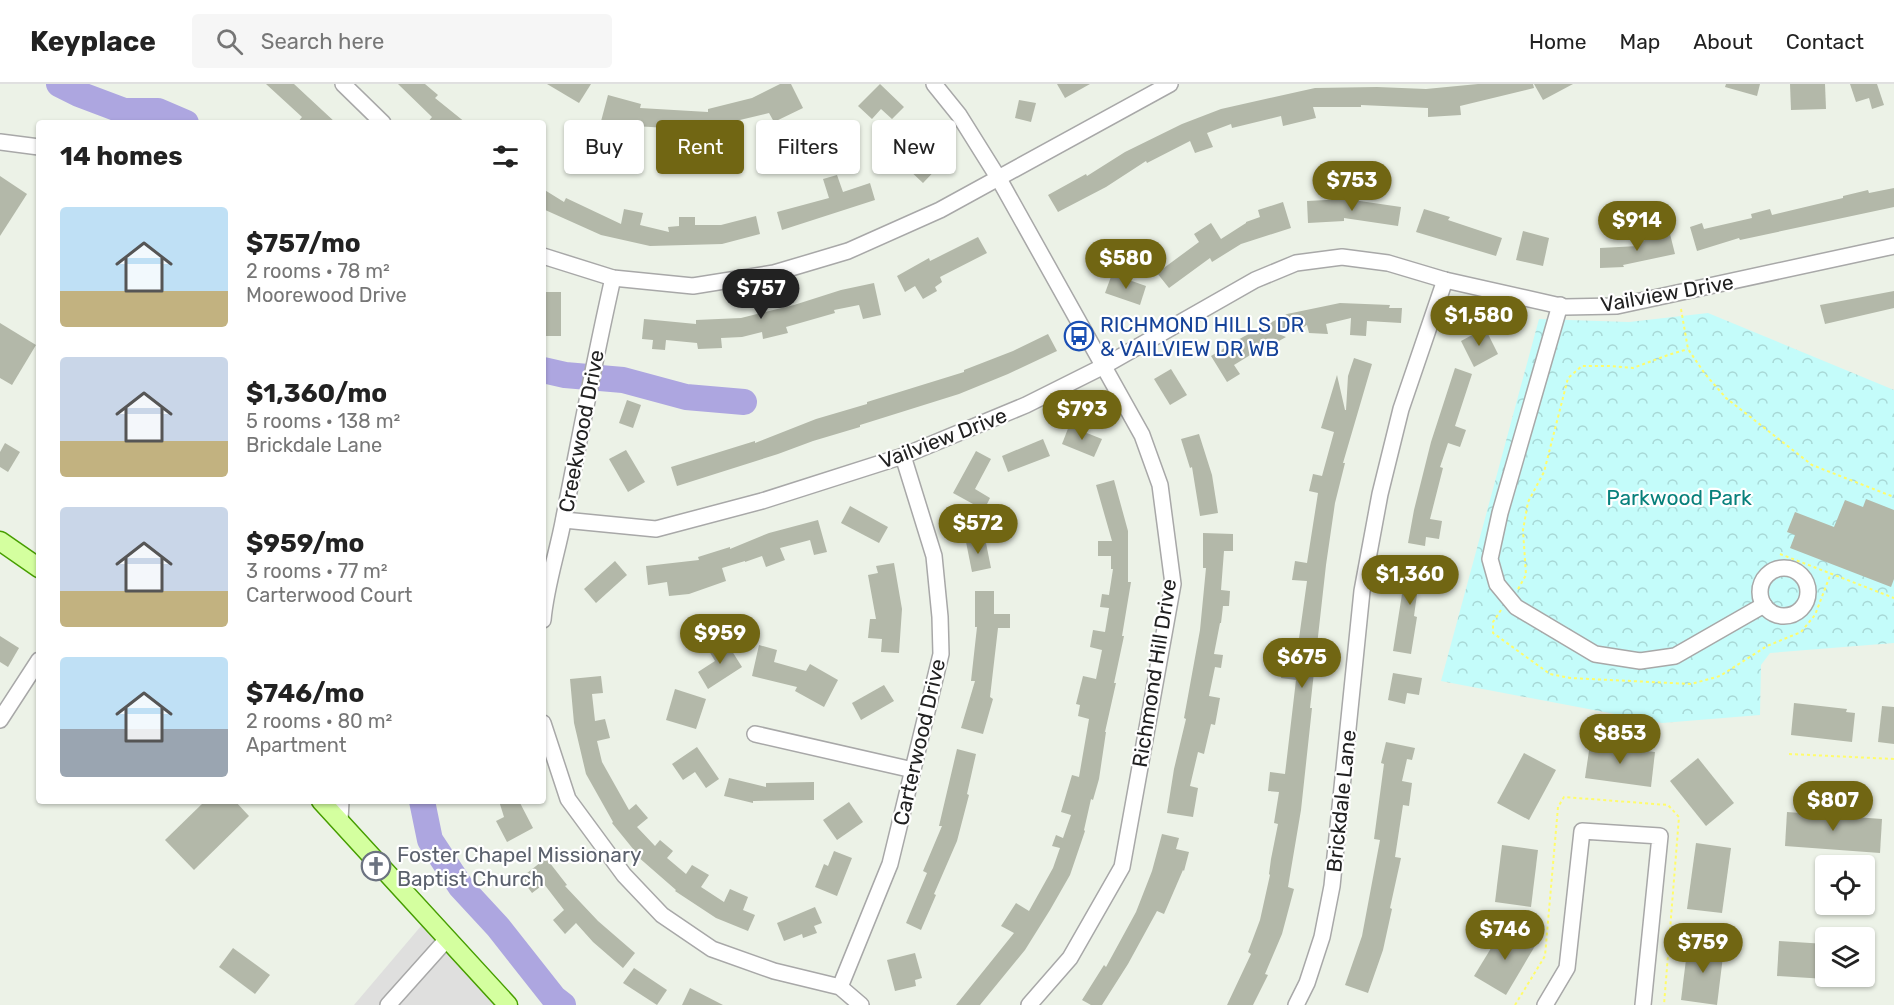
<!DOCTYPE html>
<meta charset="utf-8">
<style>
body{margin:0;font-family:Rubik,sans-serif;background:#f6f6f6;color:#222;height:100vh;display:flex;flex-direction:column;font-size:22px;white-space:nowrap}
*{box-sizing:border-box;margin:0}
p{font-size:20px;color:#767676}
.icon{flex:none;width:33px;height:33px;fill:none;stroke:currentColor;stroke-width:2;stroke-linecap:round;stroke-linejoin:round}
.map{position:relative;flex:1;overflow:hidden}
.panel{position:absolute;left:36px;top:36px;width:510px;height:684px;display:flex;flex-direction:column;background:#fff;border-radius:6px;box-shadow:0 2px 4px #0004}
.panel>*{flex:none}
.banner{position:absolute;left:564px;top:36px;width:570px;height:54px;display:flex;gap:12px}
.tools{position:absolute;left:1815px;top:771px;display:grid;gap:12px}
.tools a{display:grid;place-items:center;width:60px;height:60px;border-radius:6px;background:#fff;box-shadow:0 2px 4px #0004;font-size:30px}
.price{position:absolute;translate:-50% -51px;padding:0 14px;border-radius:21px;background:#716613;color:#fff;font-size:20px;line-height:39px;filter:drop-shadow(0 2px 3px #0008)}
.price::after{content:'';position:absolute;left:50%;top:36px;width:18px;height:14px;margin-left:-9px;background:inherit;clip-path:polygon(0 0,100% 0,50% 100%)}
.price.selected{background:#222;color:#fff}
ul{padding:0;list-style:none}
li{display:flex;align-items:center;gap:18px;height:150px;padding:0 24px}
li span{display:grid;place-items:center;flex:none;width:168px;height:120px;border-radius:6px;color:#555}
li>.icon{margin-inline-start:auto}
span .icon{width:72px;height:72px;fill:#fffc;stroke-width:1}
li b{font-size:26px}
h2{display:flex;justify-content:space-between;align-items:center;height:72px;padding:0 24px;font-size:26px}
.chip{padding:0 21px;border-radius:6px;background:#fff;box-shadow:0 2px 4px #0004;font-size:21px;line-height:54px}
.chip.selected{background:#716613;color:#fff}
header{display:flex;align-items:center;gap:36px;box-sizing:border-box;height:84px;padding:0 30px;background:#fff;border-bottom:2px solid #e0e0e0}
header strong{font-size:28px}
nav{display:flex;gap:33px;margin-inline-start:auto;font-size:21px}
.search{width:420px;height:54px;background:#f6f6f6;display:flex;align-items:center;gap:15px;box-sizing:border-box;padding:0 21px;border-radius:6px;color:#767676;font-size:22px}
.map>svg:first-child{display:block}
.residential{fill:#dfdfde}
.park{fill:url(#park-crowns)}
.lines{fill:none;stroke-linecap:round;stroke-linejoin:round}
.river{stroke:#ada6e0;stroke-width:26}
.building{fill:#b3b8a9}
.minor-casing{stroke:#a8a8a8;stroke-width:18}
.major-casing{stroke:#479e00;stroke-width:21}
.path{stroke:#fffc6b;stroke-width:2;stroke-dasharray:3 3;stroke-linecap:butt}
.minor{stroke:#fff;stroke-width:15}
.major{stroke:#d4ff9f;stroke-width:18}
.labels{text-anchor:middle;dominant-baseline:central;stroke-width:4.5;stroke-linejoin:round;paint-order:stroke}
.street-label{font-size:21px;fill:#212121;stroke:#fff}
.transit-label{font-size:21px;fill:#164399;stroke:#fff;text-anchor:start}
.park-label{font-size:21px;fill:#08817c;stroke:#fff}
.worship-label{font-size:21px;fill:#5b616d;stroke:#fff;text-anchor:start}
</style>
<header>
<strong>Keyplace</strong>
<div class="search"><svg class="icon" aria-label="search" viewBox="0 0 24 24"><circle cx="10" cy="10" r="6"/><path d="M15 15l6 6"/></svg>Search here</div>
<nav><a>Home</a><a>Map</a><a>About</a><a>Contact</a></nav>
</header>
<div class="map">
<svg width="1894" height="921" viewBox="0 0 1894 921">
<defs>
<pattern id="park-crowns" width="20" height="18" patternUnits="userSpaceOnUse" patternTransform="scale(1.5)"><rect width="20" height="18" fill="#c4fcfa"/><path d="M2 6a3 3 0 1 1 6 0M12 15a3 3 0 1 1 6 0" fill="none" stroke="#a8d8d6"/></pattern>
</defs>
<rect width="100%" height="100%" fill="#ecf2e7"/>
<polygon class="residential" points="427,835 499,921 354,921"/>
<polygon class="park" points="1708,229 1894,306 1894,559 1770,569 1761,581 1760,631 1662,639 1441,597 1539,235 1629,238"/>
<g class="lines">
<g class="river">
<polyline points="59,0 79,10 124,27 158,27 186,39"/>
<polyline points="543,286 565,291 623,296 686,313 744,318"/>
<polyline points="422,717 430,756 461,803 498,843 554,914 563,921"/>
</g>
</g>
<g class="building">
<polygon points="266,0 294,0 336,39 297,39 302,33"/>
<polygon points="398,0 425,0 438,11 435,14 466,39 427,39 432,33"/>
<polygon points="547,0 591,0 579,19"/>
<polygon points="780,0 791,0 803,24 774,38 769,29 698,46 635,42 632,51 600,41 608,11 641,20 640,24 708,28 708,25 752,14"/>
<polygon points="880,0 904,23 892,35 881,25 872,35 858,22"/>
<polygon points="1057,0 1090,0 1065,14"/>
<polygon points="1478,0 1533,0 1534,4 1460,22 1461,31 1428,33 1428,24 1361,21 1361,23 1313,23 1316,34 1283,42 1281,32 1232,44 1231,40 1207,49 1213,63 1195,69 1190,57 1147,79 1146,77 1106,103 1058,128 1048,111 1086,90 1087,92 1125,68 1182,40 1221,25 1315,4 1377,3 1426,5"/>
<polygon points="1534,0 1573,0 1543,16"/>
<polygon points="1726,0 1760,0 1757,12 1725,3"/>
<polygon points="1790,0 1825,0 1826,25 1791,26"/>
<polygon points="1850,0 1877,0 1884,21 1872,25 1869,14 1856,18"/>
<polygon points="1019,16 1036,19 1031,38 1015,34"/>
<polygon points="923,54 945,76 923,99 907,84 916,74 909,68"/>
<polygon points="837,91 843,108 870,99 875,116 782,146 777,128 829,114 823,95"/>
<polygon points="0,92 27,110 0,152"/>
<polygon points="1894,104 1894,123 1740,156 1739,154 1697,167 1690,143 1702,139 1704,145 1752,134 1751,130 1770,125 1772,131 1843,114 1843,112 1868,106 1869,109"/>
<polygon points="543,105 564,118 566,114 621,140 624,125 643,129 640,141 669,148 668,143 679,142 679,133 695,133 695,141 721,141 756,132 760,150 722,160 650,162 601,151 543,125"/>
<polygon points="1346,115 1401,123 1398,142 1344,134 1344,137 1308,139 1307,117"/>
<polygon points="1283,118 1291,144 1241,160 1212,178 1210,174 1169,204 1157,189 1199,158 1194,150 1211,139 1221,155 1246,139 1246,138 1260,133 1258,126"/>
<polygon points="1424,125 1450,133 1448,136 1502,154 1496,172 1416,148"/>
<polygon points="1523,147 1549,154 1543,182 1516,176"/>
<polygon points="1670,150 1675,170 1623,181 1624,183 1600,184 1600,164 1638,162 1637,158"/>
<polygon points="978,153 987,169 940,193 942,198 935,203 937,207 923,215 915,202 905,208 897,192 929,174 930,177"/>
<polygon points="1112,190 1146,202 1140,221 1105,209"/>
<polygon points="874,199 881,231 863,235 859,221 834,226 835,229 786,243 788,249 763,255 762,248 742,253 721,254 722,264 698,265 697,259 666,256 665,266 652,265 653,256 642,255 644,235 696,240 696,236 741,234 794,221 841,206"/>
<polygon points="1894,207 1894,224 1825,240 1820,221"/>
<rect x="543" y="208" width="18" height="44"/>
<polygon points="1340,219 1390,221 1389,224 1402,224 1401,239 1367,237 1366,252 1350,251 1351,234 1326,240 1328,250 1309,249 1307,241 1295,248 1276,247 1276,249 1286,253 1261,267 1260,265 1234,281 1240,290 1227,298 1211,272 1243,253 1287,230"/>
<polygon points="0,239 36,261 12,301 0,294"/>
<polygon points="1485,244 1498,270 1474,283 1461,257"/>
<polygon points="1048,250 1057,267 1008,290 959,310 860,341 860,343 813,357 778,370 677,402 671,383 755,357 755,359 816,335 867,320 867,318 964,288 964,286 1013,267"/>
<polygon points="1354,274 1372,280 1343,379 1345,379 1335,419 1326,481 1310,624 1312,624 1301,726 1288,803 1294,805 1282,850 1265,890 1268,891 1253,921 1227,921 1251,870 1248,868 1260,836 1270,791 1269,790 1271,775 1278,740 1274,739 1279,708 1268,707 1270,688 1285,690 1296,596 1281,594 1284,575 1296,576 1307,497 1292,496 1295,477 1307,479 1318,409 1309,407 1313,390 1322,392 1334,348 1321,344 1337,291 1345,326 1346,326 1348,292"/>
<polygon points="1455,284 1472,290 1455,342 1466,346 1460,363 1448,359 1440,383 1443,384 1430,435 1442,437 1439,455 1426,453 1425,462 1408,459 1414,426 1431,358"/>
<polygon points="1171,285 1187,311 1170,321 1154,295"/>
<polygon points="627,316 641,321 633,344 619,339"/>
<polygon points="1069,342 1102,355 1094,373 1062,360"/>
<polygon points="1199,350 1212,391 1218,429 1200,432 1192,383 1190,384 1181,355"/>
<polygon points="1043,355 1050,372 1008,388 1002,372"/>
<polygon points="5,359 20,368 8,388 0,383 0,368"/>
<polygon points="626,366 645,398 628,408 609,375"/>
<polygon points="976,367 991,375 975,405 990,414 984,426 953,409"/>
<polygon points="1114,396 1128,447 1128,498 1131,498 1122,552 1124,552 1114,599 1116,599 1105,648 1106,648 1099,695 1093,716 1091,715 1084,746 1085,747 1070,791 1050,826 1025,866 980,921 956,921 1014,849 1001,842 1016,819 1029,827 1053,784 1060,764 1052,762 1056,751 1063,754 1071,731 1061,728 1072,691 1079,693 1089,635 1078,632 1080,621 1076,620 1083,592 1096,595 1102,566 1090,563 1093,546 1105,548 1109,524 1100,523 1102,510 1109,511 1113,485 1111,485 1111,472 1098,472 1098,457 1112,457 1096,401"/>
<polygon points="1866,415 1894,426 1894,495 1891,503 1790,464 1795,451 1787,448 1795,428 1834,443 1845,416 1863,423"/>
<polygon points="850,422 888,443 879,459 841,439"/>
<polygon points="818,436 827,468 814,471 810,456 780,464 785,476 766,483 762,472 745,478 745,477 722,484 726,497 689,510 669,512 667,498 648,501 646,482 699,476 698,473 730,463 730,465 769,449"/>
<polygon points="1203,449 1233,450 1233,467 1224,467 1221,506 1230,507 1229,522 1223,522 1221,539 1220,539 1214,570 1223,571 1221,584 1215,583 1209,612 1220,614 1215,641 1211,640 1204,670 1198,668 1190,702 1198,704 1193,733 1167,729 1174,685 1186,635 1184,634 1200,546 1206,484 1203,484"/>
<polygon points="985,454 991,484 972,488 966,458"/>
<polygon points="615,477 627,491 596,519 584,505"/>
<polygon points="894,479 902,525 899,569 881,568 882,555 868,554 870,535 876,535 868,491 878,489 876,482"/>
<polygon points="1404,482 1433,486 1431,505 1418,503 1414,532 1417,533 1411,570 1393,567 1402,510 1401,510"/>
<polygon points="975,507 994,507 994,530 1010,530 1010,544 998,544 990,613 993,615 983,650 961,644 975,597 971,597 977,543 975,543"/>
<polygon points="0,552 19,564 8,583 0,578"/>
<polygon points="725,556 742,583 708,605 698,588 715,577 709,567"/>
<polygon points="759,561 777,566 774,578 806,587 810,580 838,596 824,623 795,607 797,603 752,592"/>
<polygon points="1393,589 1422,594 1419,611 1407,609 1405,620 1388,616"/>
<polygon points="601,592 603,609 592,610 595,637 605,635 610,654 597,657 602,678 629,726 636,720 648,734 637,743 655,762 660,756 673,767 667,774 686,790 692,781 709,791 701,803 724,818 730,805 748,813 743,826 755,831 748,847 716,834 675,807 676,806 637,772 638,771 612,739 613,738 586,690 574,639 570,595"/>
<polygon points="884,601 894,617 861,636 852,619"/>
<polygon points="675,605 706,615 696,645 666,636"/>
<polygon points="1794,619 1847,625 1846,628 1855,629 1852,658 1791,651"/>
<polygon points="1882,622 1894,623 1894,660 1878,658"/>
<polygon points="1386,658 1415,664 1412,676 1407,675 1402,697 1412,699 1409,722 1403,721 1395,773 1401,774 1390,824 1392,825 1383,866 1368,909 1345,901 1362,852 1380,756 1374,755 1384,680 1381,679"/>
<polygon points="1590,660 1655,668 1651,703 1585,694"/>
<polygon points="697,663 719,695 706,704 695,688 683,696 672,680"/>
<polygon points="957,665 976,670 967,710 969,711 957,757 934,810 936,811 921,846 906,839 927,789 923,787 942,742 939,742"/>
<polygon points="1524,669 1556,686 1529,736 1497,719"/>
<polygon points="1698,674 1734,719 1706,742 1670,697"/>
<polygon points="729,694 766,703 766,699 814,698 814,716 753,717 753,719 724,712"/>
<polygon points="205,717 235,717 249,732 194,786 165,756"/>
<polygon points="499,717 519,717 533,744 507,758 496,737 504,733"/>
<polygon points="849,718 863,738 837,756 823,736"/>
<polygon points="1787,728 1882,735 1880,769 1785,762"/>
<polygon points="1162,750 1179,754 1176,765 1189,768 1184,787 1183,786 1164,830 1157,827 1128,880 1102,921 1091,921 1082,916 1104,881 1106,883 1136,828 1152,787"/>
<polygon points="1696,759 1731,764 1722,829 1687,825"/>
<polygon points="1502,761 1538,766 1531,823 1495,818"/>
<polygon points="834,767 852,774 837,812 815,803 824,780 828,782"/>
<polygon points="546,774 567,801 565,802 598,837 635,869 623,884 593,858 576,839 565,850 553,836 564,826 544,800 532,809 521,794"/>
<polygon points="815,823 822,839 814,842 817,849 803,854 802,850 784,857 777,839"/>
<polygon points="1504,843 1535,862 1506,911 1474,892"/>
<polygon points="1779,857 1826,860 1826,895 1777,892"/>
<polygon points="1688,859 1724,864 1717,921 1681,916"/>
<polygon points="233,864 270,891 255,910 219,883"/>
<polygon points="915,869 922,894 915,896 916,902 895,907 887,876"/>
<polygon points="634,884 667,906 657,921 623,899"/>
<polygon points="690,904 723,921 682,921"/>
</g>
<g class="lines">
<g class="minor-casing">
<g id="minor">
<polyline points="343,0 383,39"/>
<polyline points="934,0 959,31 999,95 1142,351 1160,401 1173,500 1122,783 1070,874 1029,921"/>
<polyline points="0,58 39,63"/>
<polyline points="543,172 613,194 693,202 774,189 848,167 940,126 1170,0"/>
<polyline points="1560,221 1500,429 1490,475 1497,500 1516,523 1595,570 1640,577 1675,572 1764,521"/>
<polyline points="564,436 656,445 762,417 903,372 1026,321 1104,282 1255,196 1296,179 1342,173 1388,179 1445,196 1565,223 1617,222 1894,162"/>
<circle cx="1784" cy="508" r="24"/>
<path d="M 543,536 C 546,501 558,467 564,433 C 580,353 595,273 613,194"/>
<polyline points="0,636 39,576"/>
<polyline points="543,639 568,715 624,791 662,831 712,865 774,887 840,903 861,921"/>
<polyline points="755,650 913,686"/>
<polyline points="340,737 341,717"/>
<polyline points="840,903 890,780 941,570 940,533 934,472 903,372"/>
<polyline points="388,921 447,855"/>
<polyline points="1296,921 1307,899 1322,853 1332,802 1362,507 1380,410 1401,325 1445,196"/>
<polyline points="1545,921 1567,884 1582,747 1660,752 1643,921"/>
</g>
</g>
<g class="major-casing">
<g id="major">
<polyline points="0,457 39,484"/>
<polyline points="321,717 508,921"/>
</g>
</g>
<g class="path">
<polyline points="1681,225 1688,265 1705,290 1726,314 1812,381 1894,413"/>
<polyline points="1780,470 1894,514"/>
<polyline points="1518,505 1526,491 1523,446 1528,418 1544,388 1568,294 1582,282 1609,282 1633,284 1668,271 1688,265"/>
<polyline points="1501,526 1493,538 1493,549 1550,590 1570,594 1691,600 1720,592 1767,562 1801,548 1815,531 1831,489"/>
<polyline points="1789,670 1894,675"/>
<polyline points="1515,921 1545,872 1558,723 1564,713 1668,721 1679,733 1664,921"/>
</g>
<use href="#minor" class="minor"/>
<use href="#major" class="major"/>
</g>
<defs>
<g id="bus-ring" transform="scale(1.5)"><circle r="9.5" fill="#fff" stroke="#1a4fb4" stroke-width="1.5"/><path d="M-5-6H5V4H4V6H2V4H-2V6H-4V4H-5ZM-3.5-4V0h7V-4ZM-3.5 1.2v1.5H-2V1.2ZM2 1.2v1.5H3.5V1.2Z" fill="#1a4fb4"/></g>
<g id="church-ring" transform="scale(1.5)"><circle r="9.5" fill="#fff" stroke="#6b7280" stroke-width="1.5"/><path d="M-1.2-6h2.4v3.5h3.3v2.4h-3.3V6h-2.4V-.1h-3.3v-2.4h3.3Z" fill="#6b7280"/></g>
</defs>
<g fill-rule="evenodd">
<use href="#bus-ring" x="1079" y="252"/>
<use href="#church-ring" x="376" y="782"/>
</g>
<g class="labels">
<g class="street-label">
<text transform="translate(1667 209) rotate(-10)">Vailview Drive</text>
<text transform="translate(581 347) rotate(-79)">Creekwood Drive</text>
<text transform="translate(943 354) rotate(-21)">Vailview Drive</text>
<text transform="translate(1154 589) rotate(-81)">Richmond Hill Drive</text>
<text transform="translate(919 658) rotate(-77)">Carterwood Drive</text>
<text transform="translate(1341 717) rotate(-84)">Brickdale Lane</text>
</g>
<g class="transit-label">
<text x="1100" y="240">RICHMOND HILLS DR<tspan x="1100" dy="24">&amp; VAILVIEW DR WB</tspan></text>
</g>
<g class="park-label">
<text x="1679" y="413">Parkwood Park</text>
</g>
<g class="worship-label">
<text x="397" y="770">Foster Chapel Missionary<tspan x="397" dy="24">Baptist Church</tspan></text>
</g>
</g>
</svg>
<div class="tools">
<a><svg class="icon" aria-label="locate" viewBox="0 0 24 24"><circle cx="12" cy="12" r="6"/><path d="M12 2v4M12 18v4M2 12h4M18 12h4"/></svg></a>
<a><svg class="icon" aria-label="layers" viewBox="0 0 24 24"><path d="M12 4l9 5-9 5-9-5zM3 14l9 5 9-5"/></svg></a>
</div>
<b class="price" style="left:1352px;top:128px">$753</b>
<b class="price" style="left:1637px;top:168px">$914</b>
<b class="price" style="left:1126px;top:206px">$580</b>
<b class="price selected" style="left:761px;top:236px">$757</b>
<b class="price" style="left:1479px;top:263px">$1,580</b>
<b class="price" style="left:1082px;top:357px">$793</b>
<b class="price" style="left:978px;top:471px">$572</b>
<b class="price" style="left:1410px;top:522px">$1,360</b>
<b class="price" style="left:720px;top:581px">$959</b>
<b class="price" style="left:1302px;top:605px">$675</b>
<b class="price" style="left:1620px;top:681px">$853</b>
<b class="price" style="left:1833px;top:748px">$807</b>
<b class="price" style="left:1505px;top:877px">$746</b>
<b class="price" style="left:1703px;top:890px">$759</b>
<div class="banner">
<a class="chip">Buy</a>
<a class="chip selected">Rent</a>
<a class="chip">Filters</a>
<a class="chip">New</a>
</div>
<section class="panel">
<h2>14 homes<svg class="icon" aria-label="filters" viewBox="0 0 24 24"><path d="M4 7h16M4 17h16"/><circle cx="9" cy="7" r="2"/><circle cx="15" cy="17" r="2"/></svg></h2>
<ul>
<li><span style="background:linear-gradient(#bfe0f5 70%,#c2b280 0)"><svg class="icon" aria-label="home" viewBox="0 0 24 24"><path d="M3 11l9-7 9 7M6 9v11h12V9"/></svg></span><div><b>$757/mo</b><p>2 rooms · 78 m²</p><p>Moorewood Drive</p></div></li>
<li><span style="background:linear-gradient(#c9d6e8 70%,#c2b280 0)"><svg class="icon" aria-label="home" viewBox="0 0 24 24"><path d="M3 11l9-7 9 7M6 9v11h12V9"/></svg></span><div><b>$1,360/mo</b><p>5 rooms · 138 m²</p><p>Brickdale Lane</p></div></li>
<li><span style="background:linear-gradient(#c9d6e8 70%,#c2b280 0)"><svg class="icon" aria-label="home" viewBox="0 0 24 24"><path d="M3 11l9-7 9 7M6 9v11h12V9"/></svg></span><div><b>$959/mo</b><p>3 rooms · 77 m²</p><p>Carterwood Court</p></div></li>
<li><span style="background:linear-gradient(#bfe0f5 60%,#9aa5b1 0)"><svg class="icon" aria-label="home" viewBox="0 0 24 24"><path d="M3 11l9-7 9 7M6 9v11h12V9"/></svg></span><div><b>$746/mo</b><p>2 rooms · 80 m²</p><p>Apartment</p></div></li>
</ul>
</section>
</div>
